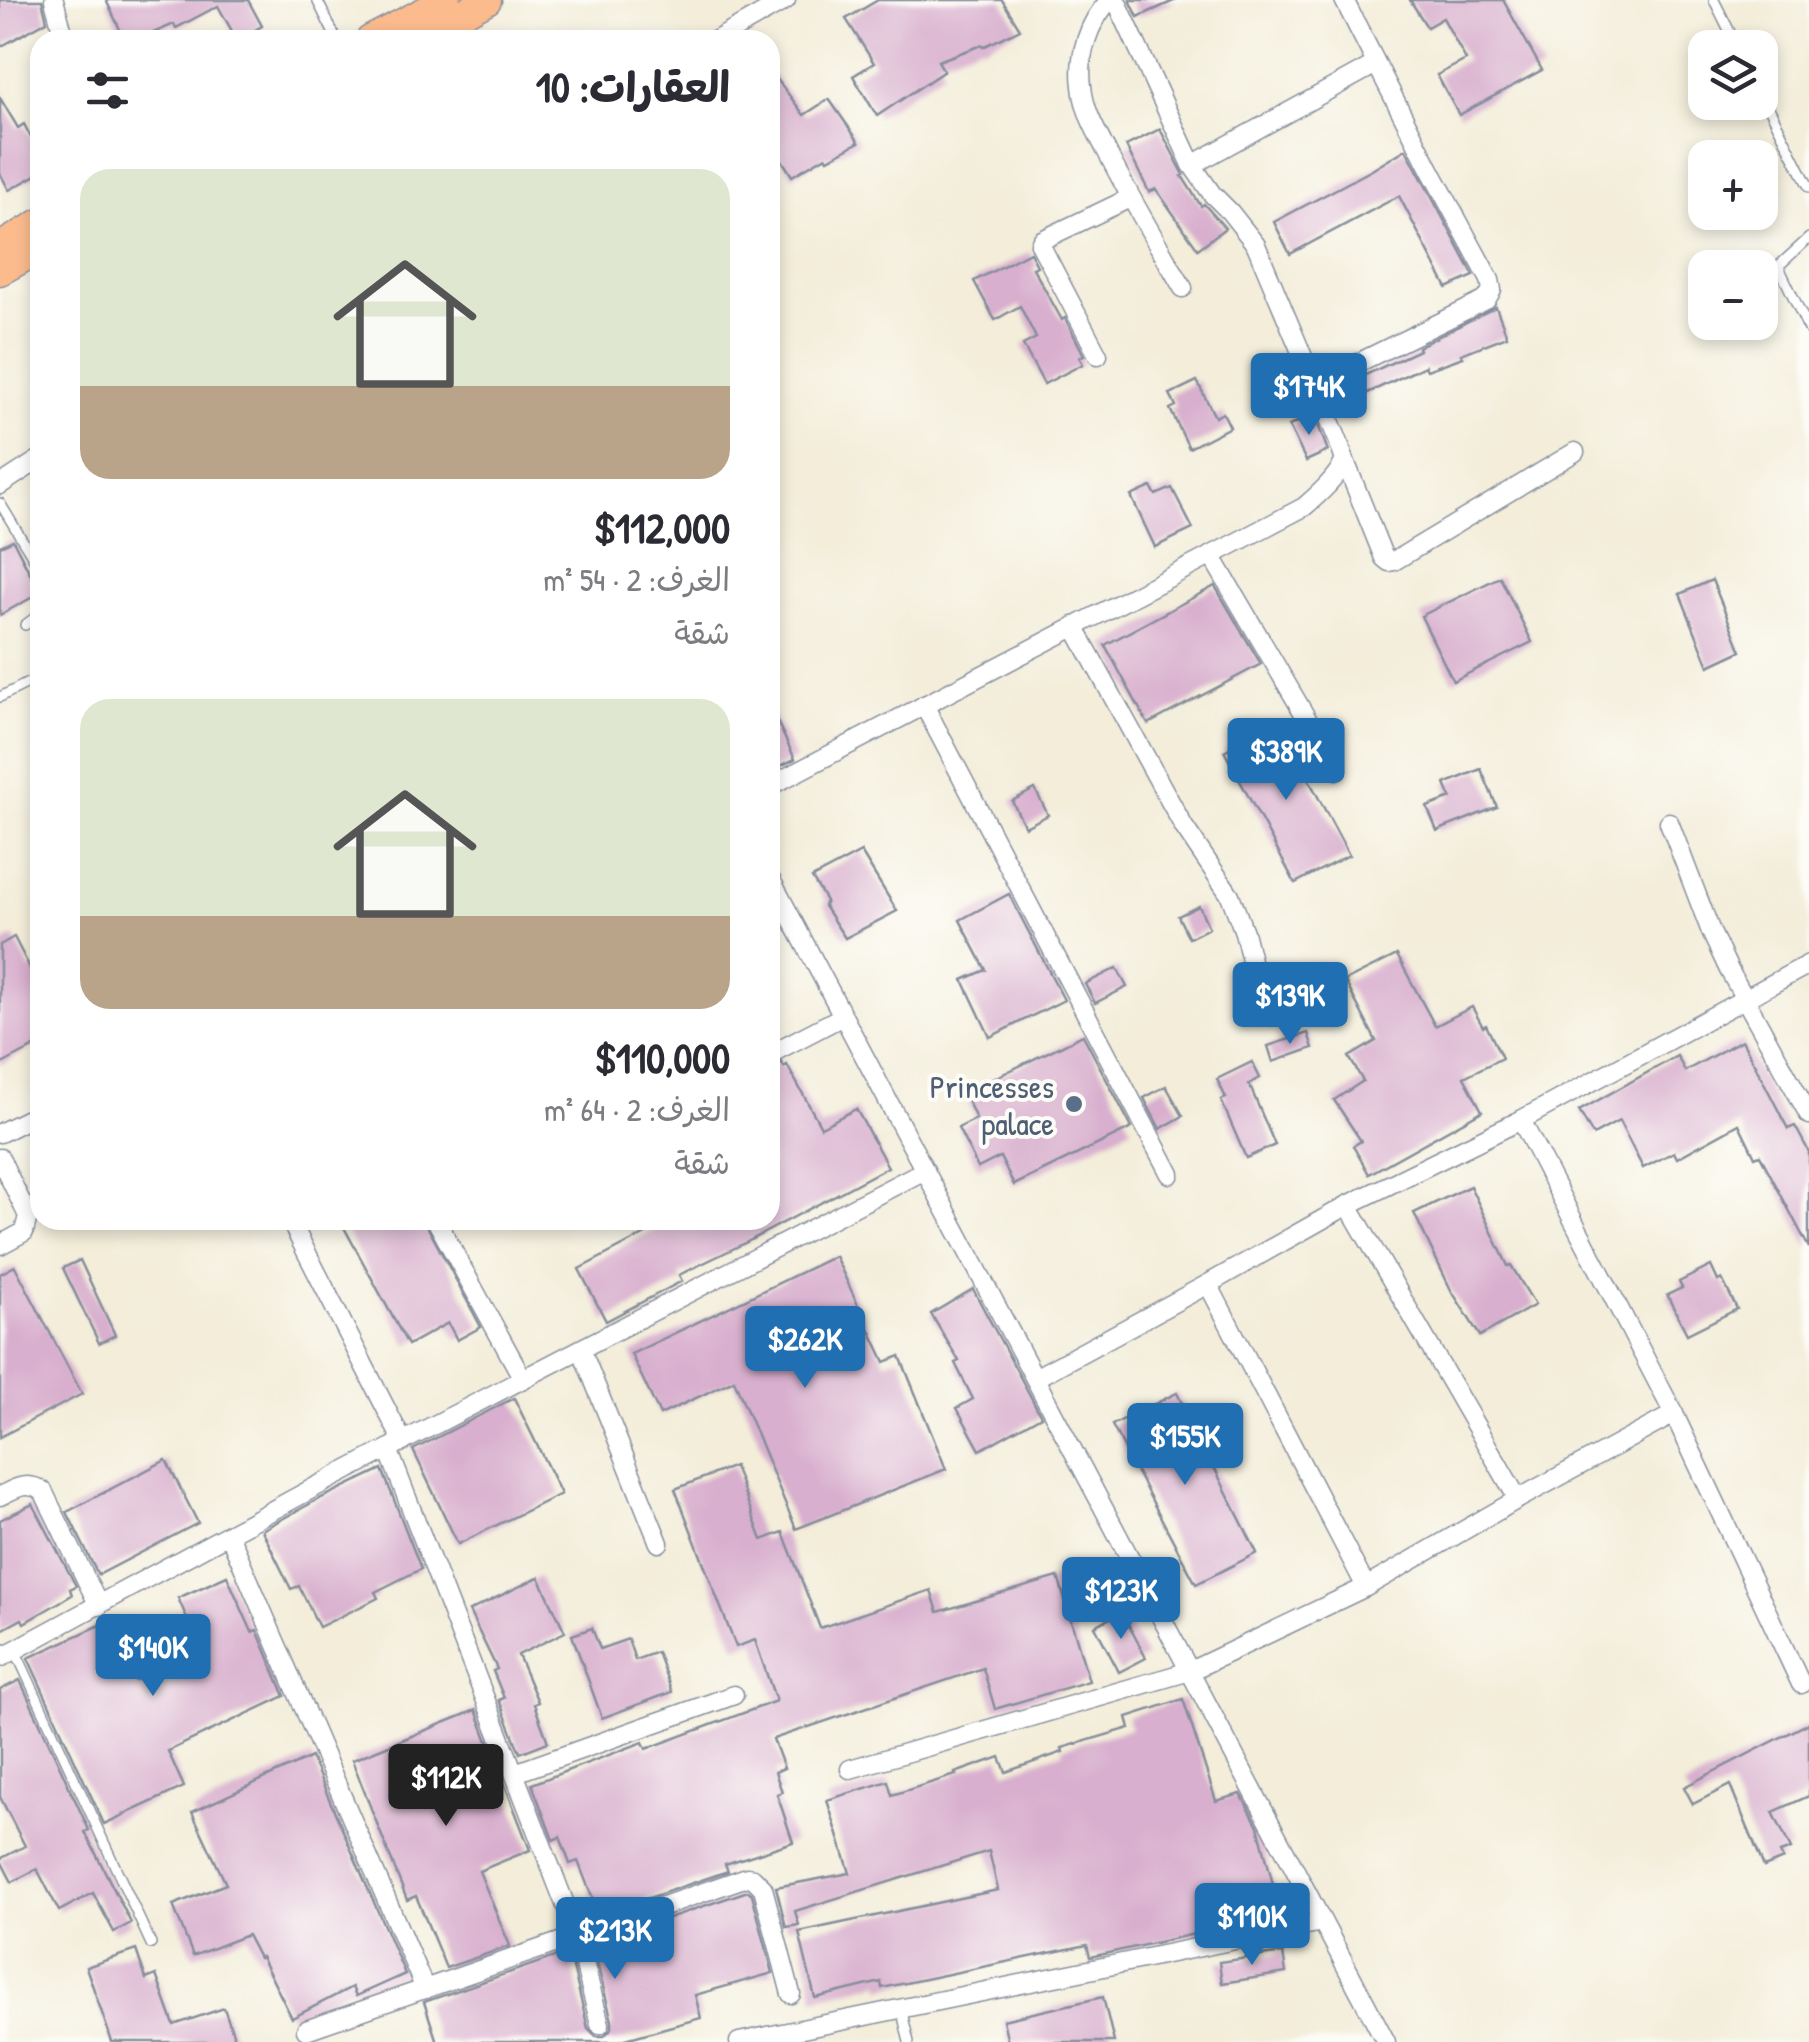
<!DOCTYPE html>
<html lang="ar">
<meta charset="utf-8">
<style>
body{margin:0;font-family:"Patrick Hand","Playpen Sans Arabic",sans-serif;background:#f2f2f3;color:#2b2b33;direction:rtl;height:100vh;display:flex;flex-direction:column;font-size:38px;white-space:nowrap}
*{box-sizing:border-box;margin:0}
p{font-size:32px;color:#7c7c81}
.icon{flex:none;width:55px;height:55px;fill:none;stroke:currentColor;stroke-width:2;stroke-linecap:round;stroke-linejoin:round}
.map{position:relative;flex:1;overflow:hidden;direction:ltr}
.panel{position:absolute;left:30px;top:30px;width:750px;height:1200px;display:flex;flex-direction:column;background:#fff;border-radius:30px;box-shadow:0 5px 15px #0003;direction:rtl}
.panel>*{flex:none}
.buttons{position:absolute;left:1688px;top:30px;display:grid;gap:20px}
.buttons a{display:grid;place-items:center;width:90px;height:90px;border-radius:20px;background:#fff;box-shadow:0 5px 15px #0003;font-size:50px}
.price{position:absolute;translate:-50% -85px;padding:0 22px;border-radius:10px;background:#1f6fb2;color:#fff;font-size:32px;line-height:65px;filter:drop-shadow(0 2px 5px #0008)}
.price::after{content:'';position:absolute;left:50%;top:60px;width:30px;height:22px;margin-left:-15px;background:inherit;clip-path:polygon(0 0,100% 0,50% 100%)}
.price.on{background:#222;color:#fff}
ul{padding:0;list-style:none}
li{display:grid;align-content:center;gap:20px;height:530px;padding:0 50px}
li span{display:grid;place-items:center;height:310px;border-radius:30px;color:#555}
li>.icon{margin-inline-start:auto}
span .icon{width:180px;height:180px;fill:#fffc;stroke-width:1}
li b{font-size:42px}
h2{display:flex;justify-content:space-between;align-items:center;height:120px;padding:0 50px;font-size:42px}
.map>svg:first-child{display:block}
.building{fill:#d8afce}
.lines{fill:none;stroke-linecap:round;stroke-linejoin:round}
.lane-casing{stroke:#878e9c;stroke-width:12}
.street-casing{stroke:#878e9c;stroke-width:21}
.primary-casing{stroke:#878e9c;stroke-width:31}
.lane{stroke:#fff;stroke-width:9}
.street{stroke:#fff;stroke-width:18}
.primary{stroke:#fbbb8d;stroke-width:28}
.service-dot{fill:#5c6f8a;stroke:#fdfcf7;stroke-width:4}
.labels{text-anchor:middle;dominant-baseline:central;stroke-width:8;stroke-linejoin:round;paint-order:stroke}
.service-label{font-size:32px;fill:#4e5e75;stroke:#fdfcf7;text-anchor:end}
</style>
<div class="map">
<svg width="1809" height="2042" viewBox="0 0 1809 2042">
<rect width="100%" height="100%" fill="#fdfcf7"/>
<filter id="ink" filterUnits="userSpaceOnUse"><feTurbulence type="fractalNoise" baseFrequency=".01" numOctaves="2"/><feDisplacementMap in="SourceGraphic" scale="20" xChannelSelector="R" yChannelSelector="G"/><feConvolveMatrix kernelMatrix="1 2 1 2 8 2 1 2 1" color-interpolation-filters="sRGB"/></filter>
<filter id="wash" filterUnits="userSpaceOnUse"><feTurbulence type="fractalNoise" baseFrequency=".0048" numOctaves="4" result="noise"/><feDisplacementMap in="SourceGraphic" scale="40" xChannelSelector="R" yChannelSelector="G"/><feGaussianBlur stdDeviation="2.25" result="paint"/><feColorMatrix in="noise" values="0 0 0 0 0 0 0 0 0 0 0 0 0 0 0 0 0 1.4 0 .05"/><feComposite in="paint" operator="in"/></filter>
<g filter="url(#wash)">
<rect width="100%" height="100%" fill="#f3edd9"/>
<g id="blocks">
<g class="building">
<polygon points="0,0 42,0 47,21 0,47"/>
<polygon points="106,0 248,0 262,26 237,40 218,6 176,28 174,24 137,40 125,40"/>
<polygon points="878,0 1002,0 1020,29 983,47 982,45 938,61 944,71 877,116 853,76 874,63 846,19"/>
<polygon points="1130,0 1176,0 1138,17"/>
<polygon points="1410,0 1503,0 1542,70 1459,115 1437,75 1466,60 1443,18 1427,27"/>
<polygon points="770,70 804,115 829,99 859,142 828,159 826,156 792,176 770,141"/>
<polygon points="0,98 18,128 24,124 40,155 40,173 9,190 0,173"/>
<polygon points="1160,129 1184,175 1182,176 1201,206 1204,204 1225,228 1198,249 1156,189 1149,192 1126,146"/>
<polygon points="1406,149 1474,276 1447,288 1399,196 1290,254 1274,222 1372,170"/>
<polygon points="1030,252 1037,266 1033,268 1062,320 1065,318 1084,355 1079,357 1083,364 1044,384 1023,345 1036,338 1020,306 995,320 974,281"/>
<polygon points="1496,307 1507,336 1461,354 1463,357 1427,370 1425,366 1355,399 1348,383 1419,350 1418,347"/>
<polygon points="1197,381 1215,417 1223,413 1230,427 1189,448 1170,409 1176,406 1170,394"/>
<polygon points="1314,414 1328,451 1306,461 1289,426"/>
<polygon points="1151,487 1156,495 1172,488 1193,529 1155,547 1131,496"/>
<polygon points="13,540 40,593 0,615 0,546"/>
<polygon points="1500,577 1532,642 1453,681 1421,616"/>
<polygon points="1712,580 1741,651 1709,666 1680,594"/>
<polygon points="1215,586 1261,664 1148,724 1105,645"/>
<polygon points="770,707 795,759 770,771"/>
<polygon points="1278,722 1349,855 1295,883 1224,751"/>
<polygon points="1481,769 1497,807 1437,831 1427,807 1451,798 1445,784"/>
<polygon points="1035,789 1048,815 1025,827 1012,801"/>
<polygon points="861,852 897,911 845,938 824,906 826,901 812,878"/>
<polygon points="1009,894 1064,1000 990,1037 963,980 986,970 960,920"/>
<polygon points="1199,906 1209,928 1189,938 1178,916"/>
<polygon points="14,937 31,970 40,965 40,1044 0,1065 0,945"/>
<polygon points="1397,955 1435,1026 1472,1007 1483,1027 1486,1025 1502,1058 1464,1077 1482,1111 1369,1174 1353,1146 1361,1141 1334,1100 1363,1081 1349,1057 1376,1041 1345,981"/>
<polygon points="1117,968 1127,987 1095,1003 1085,984"/>
<polygon points="1305,981 1315,1002 1289,1015 1278,993"/>
<polygon points="1308,1033 1313,1048 1273,1062 1268,1046"/>
<polygon points="1083,1035 1132,1128 1014,1185 1000,1157 978,1168 958,1128 976,1119 964,1093"/>
<polygon points="1742,1040 1788,1129 1795,1126 1809,1152 1809,1248 1760,1155 1755,1157 1739,1124 1677,1158 1674,1152 1643,1168 1619,1121 1593,1135 1579,1111 1677,1056 1685,1071"/>
<polygon points="781,1062 784,1067 787,1065 821,1127 856,1109 888,1167 747,1242 679,1275 682,1281 606,1321 579,1269 659,1227 656,1220 770,1220 770,1066"/>
<polygon points="1252,1062 1260,1078 1249,1084 1275,1145 1246,1158 1221,1100 1226,1098 1217,1079"/>
<polygon points="1166,1086 1183,1116 1160,1129 1144,1098"/>
<polygon points="1470,1186 1508,1266 1511,1265 1535,1305 1480,1336 1451,1290 1414,1213"/>
<polygon points="340,1220 424,1220 481,1327 457,1340 448,1323 408,1345"/>
<polygon points="835,1256 885,1362 900,1356 946,1469 796,1529 734,1380 660,1415 631,1354"/>
<polygon points="80,1260 115,1335 99,1343 63,1268"/>
<polygon points="15,1266 82,1394 0,1437 0,1274"/>
<polygon points="1711,1266 1718,1281 1722,1279 1737,1309 1687,1334 1667,1295 1682,1288 1679,1282"/>
<polygon points="973,1289 1041,1416 980,1450 957,1408 973,1399 955,1363 959,1361 931,1314"/>
<polygon points="1177,1393 1257,1553 1196,1584 1112,1425"/>
<polygon points="514,1398 561,1494 458,1544 413,1450"/>
<polygon points="166,1460 198,1523 98,1575 67,1512"/>
<polygon points="734,1466 762,1540 783,1532 820,1628 931,1590 938,1612 1058,1577 1089,1681 995,1709 983,1668 773,1739 784,1768 775,1772 782,1792 777,1794 793,1842 725,1864 728,1871 599,1915 578,1861 570,1864 560,1837 553,1840 532,1784 643,1742 646,1749 776,1701 755,1640 736,1647 675,1489"/>
<polygon points="382,1469 421,1569 375,1592 378,1598 319,1627 299,1586 291,1589 262,1530 317,1500"/>
<polygon points="33,1504 76,1586 70,1589 72,1595 24,1623 22,1619 0,1631 0,1520"/>
<polygon points="227,1576 252,1632 257,1630 285,1696 168,1751 184,1787 104,1824 28,1658 109,1621 135,1680 200,1648 178,1598"/>
<polygon points="539,1577 565,1632 518,1655 538,1702 534,1704 548,1742 520,1753 499,1700 504,1698 493,1671 497,1669 469,1611"/>
<polygon points="1122,1612 1146,1658 1119,1672 1095,1626"/>
<polygon points="592,1628 600,1649 628,1639 635,1660 657,1652 672,1692 602,1718 572,1635"/>
<polygon points="20,1680 89,1830 85,1832 131,1923 114,1932 93,1893 59,1911 37,1869 12,1882 0,1859 25,1846 0,1797 0,1690"/>
<polygon points="1183,1699 1216,1801 1241,1794 1258,1826 1281,1915 1227,1929 1214,1932 1213,1930 1090,1957 1087,1945 882,1988 881,1982 815,1998 799,1932 998,1890 989,1851 795,1911 799,1925 786,1927 776,1887 850,1873 827,1800 888,1781 892,1795 956,1775 955,1773 1000,1757 1006,1772 1063,1752 1062,1748 1130,1728 1127,1717"/>
<polygon points="476,1710 530,1850 479,1871 510,1946 446,1968 416,1896 407,1900 352,1760"/>
<polygon points="1809,1723 1809,1796 1773,1812 1791,1849 1780,1853 1783,1859 1764,1867 1730,1785 1693,1804 1684,1787"/>
<polygon points="311,1757 405,1974 356,1996 352,1987 292,2018 261,1957 259,1958 247,1935 193,1956 173,1905 226,1884 192,1812"/>
<polygon points="748,1891 752,1894 773,1973 695,1995 701,2018 615,2042 437,2042 424,2002 569,1952 588,2028 596,2036 604,2036 612,2028 612,2021 592,1944"/>
<polygon points="136,1950 146,1979 156,1975 174,2025 224,2008 236,2042 112,2042 86,1967"/>
<polygon points="1283,1953 1286,1973 1222,1983 1219,1962"/>
<polygon points="1103,1997 1114,2042 1008,2042 1003,2020"/>
</g>
</g>
</g>
<g filter="url(#ink)">
<use href="#blocks" fill-opacity="0" stroke="#878e9c" stroke-width="2.5"/>
<g class="lines">
<g class="lane-casing">
<g id="lane">
<polyline points="317,0 337,40"/>
<polyline points="1714,0 1738,48"/>
<polyline points="1760,90 1809,187"/>
<polyline points="1779,267 1809,330"/>
<polyline points="1760,283 1809,238"/>
<polyline points="0,503 40,569"/>
<polyline points="25,625 40,614"/>
<polyline points="0,697 40,677"/>
<polyline points="15,1650 151,1944"/>
<polyline points="901,2008 909,2042"/>
</g>
</g>
<g class="street-casing">
<g id="street">
<polyline points="54,0 65,40"/>
<path d="M 1110,0 C 1088,22 1078,56 1082,86 C 1084,110 1096,131 1107,152 C 1130,198 1157,243 1183,288"/>
<polyline points="716,40 786,0"/>
<polyline points="1192,165 1376,64"/>
<polyline points="1098,355 1040,244 1042,240 1130,198"/>
<polyline points="1315,384 1486,300 1492,290 1490,280 1431,171 1344,0"/>
<polyline points="1345,461 1384,558 1389,562 1394,561 1575,452"/>
<polyline points="0,485 40,459"/>
<polyline points="1211,555 1337,770"/>
<polyline points="1074,626 1184,827 1230,895 1244,932 1257,985 1271,1016"/>
<polyline points="924,705 1170,1174"/>
<path d="M 770,786 L 1304,507 C 1319,494 1335,480 1345,461 L 1338,440 L 1256,245 L 1230,212 L 1212,194 L 1192,165 L 1116,0"/>
<polyline points="1669,822 1711,932 1729,970 1809,1115"/>
<polyline points="770,878 1386,2042"/>
<polyline points="770,1054 843,1016"/>
<polyline points="1521,1120 1674,1414 1801,1684"/>
<polyline points="0,1133 40,1113"/>
<polyline points="0,1158 28,1216 24,1232 0,1245"/>
<polyline points="1348,1205 1518,1499"/>
<polyline points="290,1220 403,1442"/>
<polyline points="436,1220 523,1379"/>
<polyline points="1208,1284 1366,1587"/>
<polyline points="581,1349 659,1543"/>
<polyline points="1035,1378 1208,1284 1348,1205 1521,1120 1809,964"/>
<polyline points="388,1449 577,1935 600,2024"/>
<path d="M 0,1496 C 16,1488 27,1481 43,1491 L 99,1606"/>
<polyline points="229,1534 425,1989"/>
<polyline points="0,1658 317,1486 925,1170"/>
<polyline points="850,1769 1190,1671 1366,1587 1518,1499 1674,1414"/>
<polyline points="515,1773 734,1695"/>
<polyline points="306,2030 747,1877 753,1878 763,1888 791,1994"/>
<polyline points="739,2042 1322,1922"/>
</g>
</g>
<g class="primary-casing">
<g id="primary">
<polyline points="370,40 446,0"/>
<polyline points="414,40 487,0"/>
<polyline points="0,247 40,223"/>
<polyline points="0,271 40,249"/>
</g>
</g>
<use href="#lane" class="lane"/>
<use href="#street" class="street"/>
<use href="#primary" class="primary"/>
</g>
</g>
<circle class="service-dot" cx="1074" cy="1104" r="10"/>
<g class="labels">
<g class="service-label">
<text x="1054" y="1086">Princesses<tspan x="1054" dy="37">palace</tspan></text>
</g>
</g>
</svg>
<div class="buttons">
<a><svg class="icon" aria-label="layers" viewBox="0 0 24 24"><path d="M12 4l9 5-9 5-9-5zM3 14l9 5 9-5"/></svg></a>
<a>+</a>
<a>−</a>
</div>
<b class="price" style="left:1309px;top:438px">$174K</b>
<b class="price" style="left:1286px;top:803px">$389K</b>
<b class="price" style="left:1290px;top:1047px">$139K</b>
<b class="price" style="left:805px;top:1391px">$262K</b>
<b class="price" style="left:1185px;top:1488px">$155K</b>
<b class="price" style="left:1121px;top:1642px">$123K</b>
<b class="price" style="left:153px;top:1699px">$140K</b>
<b class="price on" style="left:446px;top:1829px">$112K</b>
<b class="price" style="left:1252px;top:1968px">$110K</b>
<b class="price" style="left:615px;top:1982px">$213K</b>
<section class="panel">
<h2>العقارات: 10<svg class="icon" aria-label="filters" viewBox="0 0 24 24"><path d="M4 7h16M4 17h16"/><circle cx="9" cy="7" r="2"/><circle cx="15" cy="17" r="2"/></svg></h2>
<ul>
<li><span style="background:linear-gradient(#dfe7d0 70%,#b9a48a 0)"><svg class="icon" aria-label="home" viewBox="0 0 24 24"><path d="M3 11l9-7 9 7M6 9v11h12V9"/></svg></span><div><b>$112,000</b><p>الغرف: 2 · 54 m²</p><p>شقة</p></div></li>
<li><span style="background:linear-gradient(#dfe7d0 70%,#b9a48a 0)"><svg class="icon" aria-label="home" viewBox="0 0 24 24"><path d="M3 11l9-7 9 7M6 9v11h12V9"/></svg></span><div><b>$110,000</b><p>الغرف: 2 · 64 m²</p><p>شقة</p></div></li>
</ul>
</section>
</div>
